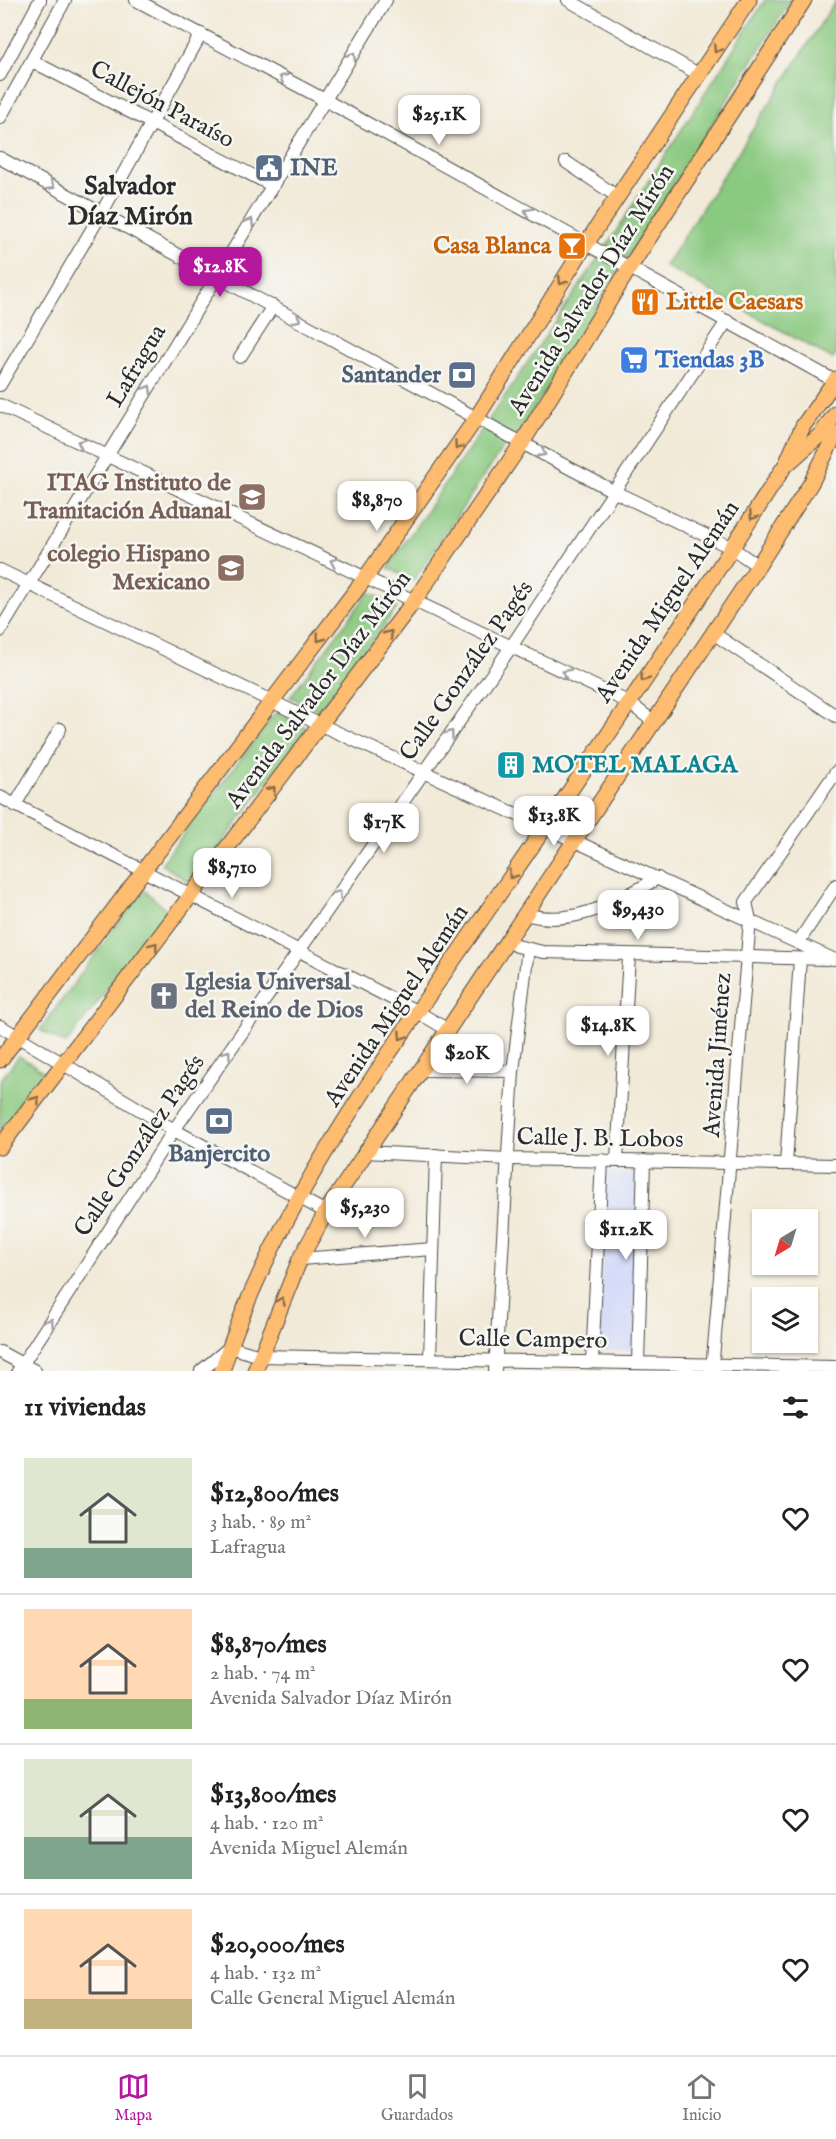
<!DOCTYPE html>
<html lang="es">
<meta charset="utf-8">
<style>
body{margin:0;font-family:"IM FELL English",serif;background:#f2f2f2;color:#222;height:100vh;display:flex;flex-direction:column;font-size:22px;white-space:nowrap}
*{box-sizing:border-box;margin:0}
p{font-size:20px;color:#767676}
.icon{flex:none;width:33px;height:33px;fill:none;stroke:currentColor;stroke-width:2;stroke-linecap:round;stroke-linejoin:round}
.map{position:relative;height:1371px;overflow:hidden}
.drawer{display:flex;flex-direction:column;background:#fff;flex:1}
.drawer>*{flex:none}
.needle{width:39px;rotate:218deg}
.buttons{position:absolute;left:752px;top:1209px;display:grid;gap:12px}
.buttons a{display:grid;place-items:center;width:66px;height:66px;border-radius:0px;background:#fff;box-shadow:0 2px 4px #0004;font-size:30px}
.price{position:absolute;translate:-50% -51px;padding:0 14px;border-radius:12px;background:#fff;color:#222;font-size:20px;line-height:39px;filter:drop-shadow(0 2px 3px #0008)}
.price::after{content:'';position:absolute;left:50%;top:36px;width:18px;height:14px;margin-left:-9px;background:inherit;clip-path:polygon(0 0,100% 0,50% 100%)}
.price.active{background:#b5179e;color:#fff}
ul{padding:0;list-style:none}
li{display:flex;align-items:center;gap:18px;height:150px;padding:0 24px}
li+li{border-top:2px solid #e0e0e0}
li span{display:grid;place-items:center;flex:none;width:168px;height:120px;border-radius:0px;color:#555}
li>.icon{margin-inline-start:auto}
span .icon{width:72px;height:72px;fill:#fffc;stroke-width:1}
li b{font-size:26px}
h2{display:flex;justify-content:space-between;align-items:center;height:72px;padding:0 24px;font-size:26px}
.menu{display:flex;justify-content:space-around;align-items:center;height:84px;border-top:2px solid #e0e0e0;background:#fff;font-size:16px;color:#767676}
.menu a{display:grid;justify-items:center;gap:3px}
.menu .active{color:#b5179e}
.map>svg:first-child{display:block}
.built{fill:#d2d9f9}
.green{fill:#8ac980;stroke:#5a7a56;stroke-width:1.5}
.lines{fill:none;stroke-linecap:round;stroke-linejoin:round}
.minor-casing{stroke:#494845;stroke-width:14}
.major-casing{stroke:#494845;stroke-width:17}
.minor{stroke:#fff;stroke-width:12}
.major{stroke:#fdbc70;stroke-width:15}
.oneway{stroke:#8a6c4a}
.oneway2{stroke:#a0a0a0}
.labels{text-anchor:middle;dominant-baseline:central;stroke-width:5;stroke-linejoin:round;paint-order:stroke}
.street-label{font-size:24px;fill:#2b2b2b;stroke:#f6f6f2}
.service-label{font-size:24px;font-weight:bold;fill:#4e5e75;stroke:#f6f6f2;text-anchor:start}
.food-label{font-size:24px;font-weight:bold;fill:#c56008;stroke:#f6f6f2;text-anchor:end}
.shop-label{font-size:24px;font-weight:bold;fill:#366cbe;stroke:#f6f6f2;text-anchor:start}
.education-label{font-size:24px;font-weight:bold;fill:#785e54;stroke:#f6f6f2;text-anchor:end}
.culture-label{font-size:24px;font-weight:bold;fill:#0d838f;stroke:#f6f6f2;text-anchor:start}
.worship-label{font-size:24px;font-weight:bold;fill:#5b616d;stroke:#f6f6f2;text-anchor:start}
.neighbourhood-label{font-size:26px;font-weight:bold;fill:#2b2b2b;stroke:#f6f6f2}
</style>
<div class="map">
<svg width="836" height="1371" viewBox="0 0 836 1371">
<rect width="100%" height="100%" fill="#f6f6f2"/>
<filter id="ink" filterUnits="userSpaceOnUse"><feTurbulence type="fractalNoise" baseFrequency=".0167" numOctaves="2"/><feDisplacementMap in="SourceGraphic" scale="12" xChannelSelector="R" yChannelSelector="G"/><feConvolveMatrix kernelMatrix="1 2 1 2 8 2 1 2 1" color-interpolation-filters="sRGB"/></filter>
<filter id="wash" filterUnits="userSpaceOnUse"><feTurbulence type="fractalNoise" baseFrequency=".008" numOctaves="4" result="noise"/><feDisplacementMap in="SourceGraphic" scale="24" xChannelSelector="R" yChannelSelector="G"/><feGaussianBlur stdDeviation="1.35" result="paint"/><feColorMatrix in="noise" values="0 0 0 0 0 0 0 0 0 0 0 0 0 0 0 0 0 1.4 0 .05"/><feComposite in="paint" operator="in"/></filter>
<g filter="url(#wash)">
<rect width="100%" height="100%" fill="#f2ead8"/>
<polygon class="built" points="606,1172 642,1174 634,1351 598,1350"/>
<g class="green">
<polygon points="765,0 791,0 618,271 520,431 502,449 413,581 388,568 610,241"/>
<polygon points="836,0 836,355 833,359 665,266"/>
<polygon points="369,592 397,608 319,710 290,697"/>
<polygon points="276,712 307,728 192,884 161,864"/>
<polygon points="143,889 167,910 66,1044 40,1030"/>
<polygon points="19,1056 46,1073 0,1131 0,1081"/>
</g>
</g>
<g filter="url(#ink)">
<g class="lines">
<g class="minor-casing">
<g id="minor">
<polyline points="136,0 325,100 835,381"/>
<polyline points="568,0 700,75"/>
<polyline points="32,61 273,186"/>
<polyline points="0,75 40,0"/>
<polyline points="0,118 65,0"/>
<polyline points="0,158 522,443 615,492 732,548 758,566"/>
<polyline points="566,162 618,197"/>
<polyline points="240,357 273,306"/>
<polyline points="0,385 101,214 201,34"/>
<polyline points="0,405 628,702 654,722"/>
<polyline points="0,570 321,725 833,959"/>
<polyline points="0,631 386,0"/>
<polyline points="713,633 836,716"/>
<polyline points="0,797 418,1012 448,1030"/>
<polyline points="15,805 60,729"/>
<path d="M 525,914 C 573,928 617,902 658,878"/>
<polyline points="507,941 517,946 543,952 828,959"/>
<polyline points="798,943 836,885"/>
<polyline points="0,1026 174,1130 326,1212"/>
<polyline points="420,1070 513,1071"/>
<polyline points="364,1152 509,1159 836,1165"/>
<polyline points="617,1160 629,956"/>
<polyline points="786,1164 800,959"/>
<polyline points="300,1259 433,1249"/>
<polyline points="0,1352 35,1371"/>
<polyline points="430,1359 436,1155"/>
<polyline points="592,1362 602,1160"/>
<polyline points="638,1363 644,1161"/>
<polyline points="18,1371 174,1130 511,647 727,321"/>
<polyline points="201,1371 230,1347 260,1356 836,1367"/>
<polyline points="495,1371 513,1071 528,949"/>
<polyline points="712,1371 750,920 746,902 836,772"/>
</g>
</g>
<g class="major-casing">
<g id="major">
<polyline points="787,462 803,426 836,379"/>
<polyline points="0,1060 366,577 477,417 586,244 749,0"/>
<polyline points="0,1147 414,601 522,443 630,267 804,0"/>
<path d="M 222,1371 C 273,1208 387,1057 483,917 C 586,769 687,619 784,467 L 821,434 L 836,413"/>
<polyline points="255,1371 300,1259 326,1212 758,566 811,483 836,433"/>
</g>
</g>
<use href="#minor" class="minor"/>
<use href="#major" class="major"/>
</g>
<defs><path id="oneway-chevron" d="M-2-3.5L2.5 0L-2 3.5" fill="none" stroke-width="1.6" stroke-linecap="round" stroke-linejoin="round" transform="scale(1.5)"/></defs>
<g class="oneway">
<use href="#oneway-chevron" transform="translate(717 49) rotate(123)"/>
<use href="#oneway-chevron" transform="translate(562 281) rotate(122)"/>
<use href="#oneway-chevron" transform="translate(458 446) rotate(125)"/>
<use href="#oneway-chevron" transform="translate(753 516) rotate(123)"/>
<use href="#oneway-chevron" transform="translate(389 634) rotate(-53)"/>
<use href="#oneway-chevron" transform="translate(320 638) rotate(127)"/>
<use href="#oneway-chevron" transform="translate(644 678) rotate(124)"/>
<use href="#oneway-chevron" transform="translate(272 790) rotate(-53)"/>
<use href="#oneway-chevron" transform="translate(512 875) rotate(125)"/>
<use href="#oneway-chevron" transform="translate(154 946) rotate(-52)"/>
<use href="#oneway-chevron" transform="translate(402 1036) rotate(123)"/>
<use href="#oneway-chevron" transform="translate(36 1100) rotate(-53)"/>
<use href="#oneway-chevron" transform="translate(281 1301) rotate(-67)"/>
</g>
<g class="oneway2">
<use href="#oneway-chevron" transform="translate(352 56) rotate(-59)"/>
<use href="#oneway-chevron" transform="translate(283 78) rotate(-152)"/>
<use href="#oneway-chevron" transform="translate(51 186) rotate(29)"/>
<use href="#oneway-chevron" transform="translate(528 212) rotate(-151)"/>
<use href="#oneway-chevron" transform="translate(250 222) rotate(-58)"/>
<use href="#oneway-chevron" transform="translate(297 319) rotate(29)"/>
<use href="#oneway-chevron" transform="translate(148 389) rotate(-59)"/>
<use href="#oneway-chevron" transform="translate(81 443) rotate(-155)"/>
<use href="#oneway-chevron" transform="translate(542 453) rotate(28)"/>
<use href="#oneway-chevron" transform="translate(334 562) rotate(-155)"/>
<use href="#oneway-chevron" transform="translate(566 673) rotate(-155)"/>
<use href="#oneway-chevron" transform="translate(450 734) rotate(-55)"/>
<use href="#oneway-chevron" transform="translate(338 894) rotate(-55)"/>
<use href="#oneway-chevron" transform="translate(227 1054) rotate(-55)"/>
<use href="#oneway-chevron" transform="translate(50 1322) rotate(-57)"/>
</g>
</g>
<defs>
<g id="civic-square" transform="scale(1.5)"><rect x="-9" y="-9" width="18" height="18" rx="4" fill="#5c6f8a" stroke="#f6f6f2"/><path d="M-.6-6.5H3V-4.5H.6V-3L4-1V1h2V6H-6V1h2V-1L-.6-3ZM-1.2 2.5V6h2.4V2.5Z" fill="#fff"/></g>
<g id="bar-square" transform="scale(1.5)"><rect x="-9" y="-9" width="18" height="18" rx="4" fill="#e8710a" stroke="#f6f6f2"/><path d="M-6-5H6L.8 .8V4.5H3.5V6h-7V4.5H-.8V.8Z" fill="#fff"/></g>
<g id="restaurant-square" transform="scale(1.5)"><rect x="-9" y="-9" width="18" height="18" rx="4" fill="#e8710a" stroke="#f6f6f2"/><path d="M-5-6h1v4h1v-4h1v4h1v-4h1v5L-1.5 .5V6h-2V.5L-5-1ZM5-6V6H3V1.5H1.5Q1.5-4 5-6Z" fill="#fff"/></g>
<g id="supermarket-square" transform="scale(1.5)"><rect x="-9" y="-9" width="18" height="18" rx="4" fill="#3f7fe0" stroke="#f6f6f2"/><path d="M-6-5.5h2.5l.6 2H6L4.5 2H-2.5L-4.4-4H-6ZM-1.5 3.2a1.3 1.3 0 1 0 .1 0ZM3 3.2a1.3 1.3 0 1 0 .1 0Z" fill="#fff"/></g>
<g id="bank-square" transform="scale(1.5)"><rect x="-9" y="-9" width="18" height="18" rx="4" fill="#5c6f8a" stroke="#f6f6f2"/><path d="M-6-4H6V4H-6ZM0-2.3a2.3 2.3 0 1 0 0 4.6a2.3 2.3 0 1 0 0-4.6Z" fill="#fff"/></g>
<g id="school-square" transform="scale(1.5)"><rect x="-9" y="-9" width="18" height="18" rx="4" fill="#8d6e63" stroke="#f6f6f2"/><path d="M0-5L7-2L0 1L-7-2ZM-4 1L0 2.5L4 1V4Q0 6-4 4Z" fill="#fff"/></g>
<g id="building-square" transform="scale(1.5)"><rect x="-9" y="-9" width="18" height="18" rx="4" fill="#0f9aa8" stroke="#f6f6f2"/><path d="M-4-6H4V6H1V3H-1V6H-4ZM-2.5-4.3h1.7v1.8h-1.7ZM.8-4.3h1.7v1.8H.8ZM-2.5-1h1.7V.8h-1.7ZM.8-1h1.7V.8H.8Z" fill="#fff"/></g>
<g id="church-square" transform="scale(1.5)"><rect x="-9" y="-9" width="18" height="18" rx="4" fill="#6b7280" stroke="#f6f6f2"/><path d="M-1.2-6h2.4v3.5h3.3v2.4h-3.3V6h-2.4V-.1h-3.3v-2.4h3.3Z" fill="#fff"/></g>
</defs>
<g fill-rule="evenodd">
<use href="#civic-square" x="269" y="168"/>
<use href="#bar-square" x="572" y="246"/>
<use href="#restaurant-square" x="645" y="302"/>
<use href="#supermarket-square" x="634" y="360"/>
<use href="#bank-square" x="462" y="375"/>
<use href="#school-square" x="252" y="497"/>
<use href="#school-square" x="231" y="568"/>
<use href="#building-square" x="511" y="765"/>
<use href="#church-square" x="164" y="996"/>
<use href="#bank-square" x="219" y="1121"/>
</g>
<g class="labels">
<g class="street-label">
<text transform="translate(162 105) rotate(28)">Callejón Paraíso</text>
<text transform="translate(592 290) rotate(-58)">Avenida Salvador Díaz Mirón</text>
<text transform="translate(137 366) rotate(-59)">Lafragua</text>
<text transform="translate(668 602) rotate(-56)">Avenida Miguel Alemán</text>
<text transform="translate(467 671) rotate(-55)">Calle González Pagés</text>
<text transform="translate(319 690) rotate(-53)">Avenida Salvador Díaz Mirón</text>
<text transform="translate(397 1006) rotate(-56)">Avenida Miguel Alemán</text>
<text transform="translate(718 1055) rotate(-86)">Avenida Jiménez</text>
<text transform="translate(600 1139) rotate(1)">Calle J. B. Lobos</text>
<text transform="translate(140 1146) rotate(-56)">Calle González Pagés</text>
<text transform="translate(533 1340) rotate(1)">Calle Campero</text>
</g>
<g class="service-label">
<text x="290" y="168">INE</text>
<text x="441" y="375" text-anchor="end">Santander</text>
<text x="219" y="1154" text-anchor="middle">Banjercito</text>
</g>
<g class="food-label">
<text x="551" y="246">Casa Blanca</text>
<text x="666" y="302" text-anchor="start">Little Caesars</text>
</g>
<g class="shop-label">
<text x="655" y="360">Tiendas 3B</text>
</g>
<g class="education-label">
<text x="231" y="483">ITAG Instituto de<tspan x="231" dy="28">Tramitación Aduanal</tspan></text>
<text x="210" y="554">colegio Hispano<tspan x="210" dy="28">Mexicano</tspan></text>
</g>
<g class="culture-label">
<text x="532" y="765">MOTEL MALAGA</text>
</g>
<g class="worship-label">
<text x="185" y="982">Iglesia Universal<tspan x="185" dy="28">del Reino de Dios</tspan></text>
</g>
<g class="neighbourhood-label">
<text x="130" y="186">Salvador<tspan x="130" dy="30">Díaz Mirón</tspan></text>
</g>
</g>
</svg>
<div class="buttons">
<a><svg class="needle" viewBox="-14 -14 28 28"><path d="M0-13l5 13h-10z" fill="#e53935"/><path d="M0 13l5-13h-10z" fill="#767676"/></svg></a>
<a><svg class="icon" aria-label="layers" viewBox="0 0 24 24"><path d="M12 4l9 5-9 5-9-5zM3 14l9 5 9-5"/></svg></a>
</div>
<b class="price" style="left:439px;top:146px">$25.1K</b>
<b class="price active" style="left:220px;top:298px">$12.8K</b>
<b class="price" style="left:377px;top:532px">$8,870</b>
<b class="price" style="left:554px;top:847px">$13.8K</b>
<b class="price" style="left:384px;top:854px">$17K</b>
<b class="price" style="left:232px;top:899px">$8,710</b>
<b class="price" style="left:638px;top:941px">$9,430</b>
<b class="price" style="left:608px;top:1057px">$14.8K</b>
<b class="price" style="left:467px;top:1085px">$20K</b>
<b class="price" style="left:365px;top:1239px">$5,230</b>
<b class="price" style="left:626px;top:1261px">$11.2K</b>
</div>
<section class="drawer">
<h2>11 viviendas<svg class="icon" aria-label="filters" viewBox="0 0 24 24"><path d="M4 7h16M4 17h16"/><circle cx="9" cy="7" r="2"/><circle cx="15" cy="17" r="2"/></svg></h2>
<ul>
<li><span style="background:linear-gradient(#dfe7d0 75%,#7fa58c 0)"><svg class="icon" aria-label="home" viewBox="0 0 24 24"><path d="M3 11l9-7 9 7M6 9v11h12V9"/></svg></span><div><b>$12,800/mes</b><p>3 hab. · 89 m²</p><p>Lafragua</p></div><svg class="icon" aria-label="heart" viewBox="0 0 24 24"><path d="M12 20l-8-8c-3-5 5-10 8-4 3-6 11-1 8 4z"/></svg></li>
<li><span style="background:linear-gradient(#ffd9b3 75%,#8fb573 0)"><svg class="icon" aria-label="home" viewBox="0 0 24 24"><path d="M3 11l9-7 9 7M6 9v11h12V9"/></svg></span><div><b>$8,870/mes</b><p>2 hab. · 74 m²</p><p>Avenida Salvador Díaz Mirón</p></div><svg class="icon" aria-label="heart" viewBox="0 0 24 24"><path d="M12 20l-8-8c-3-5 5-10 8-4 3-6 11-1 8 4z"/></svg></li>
<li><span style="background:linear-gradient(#dfe7d0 65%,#7fa58c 0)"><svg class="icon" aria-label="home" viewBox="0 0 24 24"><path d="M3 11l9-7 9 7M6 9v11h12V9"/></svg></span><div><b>$13,800/mes</b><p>4 hab. · 120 m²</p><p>Avenida Miguel Alemán</p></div><svg class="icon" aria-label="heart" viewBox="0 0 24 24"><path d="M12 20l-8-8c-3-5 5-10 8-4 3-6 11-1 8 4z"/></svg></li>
<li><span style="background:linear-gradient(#ffd9b3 75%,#c2b280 0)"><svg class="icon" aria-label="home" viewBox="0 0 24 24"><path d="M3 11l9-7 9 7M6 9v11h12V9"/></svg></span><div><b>$20,000/mes</b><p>4 hab. · 132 m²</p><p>Calle General Miguel Alemán</p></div><svg class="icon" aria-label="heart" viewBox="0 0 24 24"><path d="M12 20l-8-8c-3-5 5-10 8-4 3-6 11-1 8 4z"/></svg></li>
</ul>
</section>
<nav class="menu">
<a class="active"><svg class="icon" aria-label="map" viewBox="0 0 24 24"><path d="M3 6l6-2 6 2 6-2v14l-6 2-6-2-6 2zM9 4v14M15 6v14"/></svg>Mapa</a>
<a><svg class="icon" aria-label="saved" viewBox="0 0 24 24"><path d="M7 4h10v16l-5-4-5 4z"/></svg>Guardados</a>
<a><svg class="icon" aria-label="home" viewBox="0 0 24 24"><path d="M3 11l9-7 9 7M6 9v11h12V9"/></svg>Inicio</a>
</nav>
